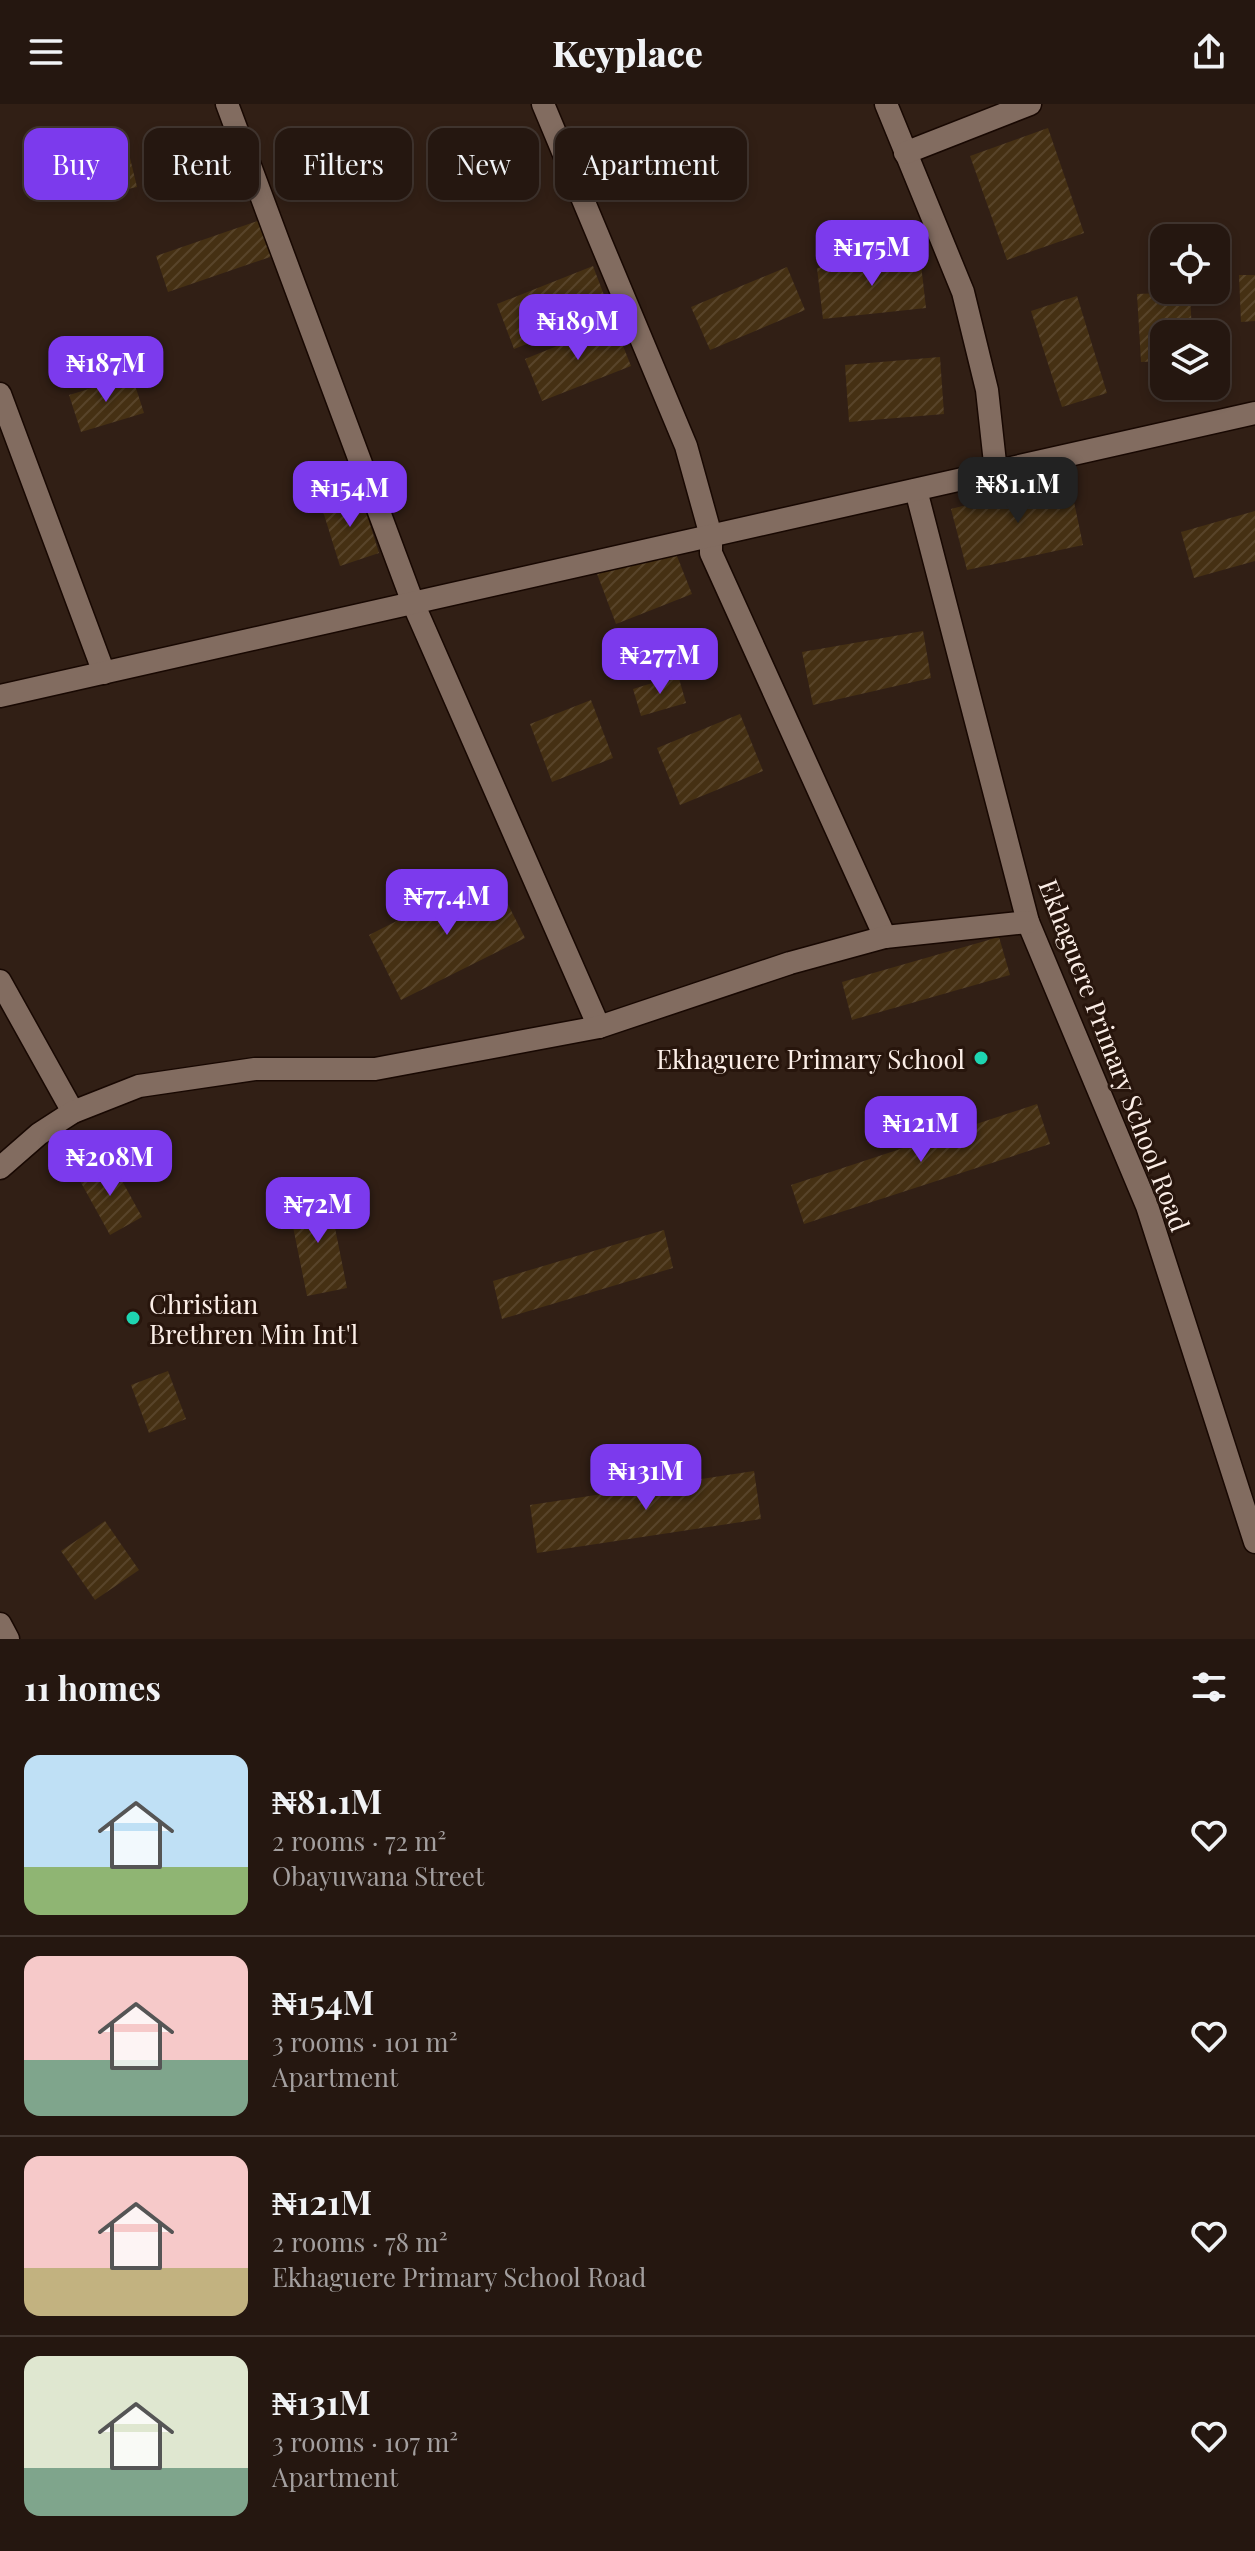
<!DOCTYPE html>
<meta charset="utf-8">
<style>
body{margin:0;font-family:"Playfair Display",serif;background:#31241e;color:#f1f3f6;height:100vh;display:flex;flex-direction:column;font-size:30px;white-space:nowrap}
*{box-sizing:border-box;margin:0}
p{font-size:26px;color:#a39f9f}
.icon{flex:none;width:44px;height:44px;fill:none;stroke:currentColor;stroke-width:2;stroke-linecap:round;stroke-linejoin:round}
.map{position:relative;height:1535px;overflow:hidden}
.details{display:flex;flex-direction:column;background:#251710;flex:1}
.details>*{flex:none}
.top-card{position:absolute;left:24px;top:24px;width:800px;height:72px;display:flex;gap:16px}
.tools{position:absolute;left:1150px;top:120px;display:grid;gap:16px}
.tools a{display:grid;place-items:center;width:80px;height:80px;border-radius:16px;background:#251710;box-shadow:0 4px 12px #0003,0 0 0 2px #423630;font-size:40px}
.price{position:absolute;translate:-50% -68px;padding:0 18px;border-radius:16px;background:#7c3aed;color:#fff;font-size:26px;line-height:52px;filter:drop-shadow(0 2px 4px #0008)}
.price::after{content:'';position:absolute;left:50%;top:48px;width:24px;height:18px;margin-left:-12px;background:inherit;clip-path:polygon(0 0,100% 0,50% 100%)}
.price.on{background:#222;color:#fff}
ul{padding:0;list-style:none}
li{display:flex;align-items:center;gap:24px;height:200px;padding:0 24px}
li+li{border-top:2px solid #423630}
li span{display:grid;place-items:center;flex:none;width:224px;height:160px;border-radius:16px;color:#555}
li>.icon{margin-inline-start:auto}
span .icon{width:96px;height:96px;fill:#fffc;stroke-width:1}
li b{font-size:34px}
h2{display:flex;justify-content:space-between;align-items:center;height:96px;padding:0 24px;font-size:34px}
.chip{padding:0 28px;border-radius:16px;background:#251710;box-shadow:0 4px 12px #0003,0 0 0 2px #423630;font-size:28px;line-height:72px}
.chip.on{background:#7c3aed;color:#fff}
header{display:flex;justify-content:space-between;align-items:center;height:104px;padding:0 24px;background:#251710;font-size:36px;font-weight:800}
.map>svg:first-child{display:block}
.building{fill:url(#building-hatch)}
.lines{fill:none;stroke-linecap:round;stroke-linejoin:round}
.minor-casing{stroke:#180802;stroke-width:25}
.minor{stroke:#826c60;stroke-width:22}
.poi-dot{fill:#1ed5b1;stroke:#27150c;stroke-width:3}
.labels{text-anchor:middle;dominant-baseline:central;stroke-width:6;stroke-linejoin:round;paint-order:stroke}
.street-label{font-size:26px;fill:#fbeee7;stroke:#27150c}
.poi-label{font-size:26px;fill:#fbeee7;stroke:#27150c;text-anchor:end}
</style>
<header><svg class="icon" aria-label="menu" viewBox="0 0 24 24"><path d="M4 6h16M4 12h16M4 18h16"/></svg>Keyplace<svg class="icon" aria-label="share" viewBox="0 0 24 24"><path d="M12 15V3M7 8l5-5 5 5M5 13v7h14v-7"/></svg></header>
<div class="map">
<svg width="1255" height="1535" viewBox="0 0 1255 1535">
<defs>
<pattern id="building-hatch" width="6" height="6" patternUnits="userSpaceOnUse" patternTransform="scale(2)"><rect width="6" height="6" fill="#453013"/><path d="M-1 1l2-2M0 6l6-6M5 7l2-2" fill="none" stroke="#58442a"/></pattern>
</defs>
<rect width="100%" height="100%" fill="#311f15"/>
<g class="building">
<polygon points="1048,24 1084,129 1007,156 970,52"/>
<polygon points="123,25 137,83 110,89 96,31"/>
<polygon points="266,114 279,150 168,188 156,152"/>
<polygon points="920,152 926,204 823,215 817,164"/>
<polygon points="593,162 610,207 514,245 497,200"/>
<polygon points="787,163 805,206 710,246 691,203"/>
<polygon points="1239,171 1255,171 1255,217 1241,218"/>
<polygon points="1190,188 1192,230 1164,230 1164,257 1141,258 1137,190"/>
<polygon points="1077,192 1107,289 1062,303 1031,207"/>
<polygon points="614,219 631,262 542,297 525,255"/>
<polygon points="940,253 944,310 849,318 845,261"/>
<polygon points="132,272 144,309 81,328 69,291"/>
<polygon points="1069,374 1083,441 967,466 951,405"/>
<polygon points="360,389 379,449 340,462 321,401"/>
<polygon points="1255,407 1255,457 1194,474 1181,428"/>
<polygon points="671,437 692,490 616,520 596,467"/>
<polygon points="923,527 931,574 813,601 802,548"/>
<polygon points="678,571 686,599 641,612 633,585"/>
<polygon points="591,596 613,654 552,678 530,620"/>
<polygon points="740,610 763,667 680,701 657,644"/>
<polygon points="492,769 525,834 401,896 369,831"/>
<polygon points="999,833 1010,871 852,916 842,878"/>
<polygon points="1037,1000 1050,1040 804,1120 791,1081"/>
<polygon points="111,1057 142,1113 110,1131 79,1075"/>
<polygon points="328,1089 347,1184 307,1192 288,1098"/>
<polygon points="664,1126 673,1164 502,1215 493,1177"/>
<polygon points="168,1267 186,1315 149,1329 131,1281"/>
<polygon points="754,1367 761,1415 537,1449 530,1401"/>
<polygon points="105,1417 139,1466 95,1496 61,1447"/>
</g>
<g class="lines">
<g class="minor-casing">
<g id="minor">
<polyline points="227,0 413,499 599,923"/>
<polyline points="543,0 686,342 711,432 711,449 885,833"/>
<polyline points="886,0 963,188 987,286 996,368"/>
<polyline points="905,49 1030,0"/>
<polyline points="0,290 104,569"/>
<polyline points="916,386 1028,818 1147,1102 1255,1438"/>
<polyline points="0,592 1255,309"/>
<polyline points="0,877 73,1008"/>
<polyline points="0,1064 39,1030 73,1008 139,982 255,965 375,965 599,923 790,859 885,833 1028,818"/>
<polyline points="0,1520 8,1535"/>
</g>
</g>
<use href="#minor" class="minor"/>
</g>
<g class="poi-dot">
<circle cx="981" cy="954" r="8"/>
<circle cx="133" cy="1214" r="8"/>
</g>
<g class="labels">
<g class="street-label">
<text transform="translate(1115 951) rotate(69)">Ekhaguere Primary School Road</text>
</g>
<g class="poi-label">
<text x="965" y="954">Ekhaguere Primary School</text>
<text x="149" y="1199" text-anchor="start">Christian<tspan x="149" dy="30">Brethren Min Int'l</tspan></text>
</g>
</g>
</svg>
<div class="tools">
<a><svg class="icon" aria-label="locate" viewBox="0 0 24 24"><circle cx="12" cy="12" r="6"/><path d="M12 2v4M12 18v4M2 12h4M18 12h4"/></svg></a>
<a><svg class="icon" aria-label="layers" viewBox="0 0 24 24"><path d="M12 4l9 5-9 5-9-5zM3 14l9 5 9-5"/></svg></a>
</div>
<b class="price" style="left:872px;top:184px">₦175M</b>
<b class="price" style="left:578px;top:258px">₦189M</b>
<b class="price" style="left:106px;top:300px">₦187M</b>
<b class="price on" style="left:1018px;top:421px">₦81.1M</b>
<b class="price" style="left:350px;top:425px">₦154M</b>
<b class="price" style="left:660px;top:592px">₦277M</b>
<b class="price" style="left:447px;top:833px">₦77.4M</b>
<b class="price" style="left:921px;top:1060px">₦121M</b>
<b class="price" style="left:110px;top:1094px">₦208M</b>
<b class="price" style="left:318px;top:1141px">₦72M</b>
<b class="price" style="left:646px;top:1408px">₦131M</b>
<div class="top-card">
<a class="chip on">Buy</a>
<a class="chip">Rent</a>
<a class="chip">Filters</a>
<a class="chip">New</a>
<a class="chip">Apartment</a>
</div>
</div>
<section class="details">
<h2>11 homes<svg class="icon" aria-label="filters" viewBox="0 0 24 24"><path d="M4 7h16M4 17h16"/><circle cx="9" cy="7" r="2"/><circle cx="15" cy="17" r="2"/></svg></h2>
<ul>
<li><span style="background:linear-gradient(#bfe0f5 70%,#8fb573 0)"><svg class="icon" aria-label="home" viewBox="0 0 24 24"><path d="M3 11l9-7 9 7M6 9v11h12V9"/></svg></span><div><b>₦81.1M</b><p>2 rooms · 72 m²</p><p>Obayuwana Street</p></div><svg class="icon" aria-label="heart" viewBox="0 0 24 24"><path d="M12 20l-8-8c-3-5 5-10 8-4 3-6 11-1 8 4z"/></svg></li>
<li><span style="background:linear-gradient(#f6c9c9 65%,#7fa58c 0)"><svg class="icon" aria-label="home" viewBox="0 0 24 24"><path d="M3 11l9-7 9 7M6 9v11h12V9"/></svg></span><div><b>₦154M</b><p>3 rooms · 101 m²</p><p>Apartment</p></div><svg class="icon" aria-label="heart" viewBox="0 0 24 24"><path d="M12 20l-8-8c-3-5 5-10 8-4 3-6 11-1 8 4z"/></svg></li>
<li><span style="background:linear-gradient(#f6c9c9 70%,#c2b280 0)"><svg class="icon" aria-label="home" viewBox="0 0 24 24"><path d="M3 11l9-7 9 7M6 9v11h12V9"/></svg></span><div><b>₦121M</b><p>2 rooms · 78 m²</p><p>Ekhaguere Primary School Road</p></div><svg class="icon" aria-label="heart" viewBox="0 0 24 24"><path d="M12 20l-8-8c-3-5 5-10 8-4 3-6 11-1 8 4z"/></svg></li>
<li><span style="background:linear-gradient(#dfe7d0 70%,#7fa58c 0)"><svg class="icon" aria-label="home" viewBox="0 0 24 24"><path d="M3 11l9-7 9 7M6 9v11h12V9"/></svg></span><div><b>₦131M</b><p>3 rooms · 107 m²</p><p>Apartment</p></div><svg class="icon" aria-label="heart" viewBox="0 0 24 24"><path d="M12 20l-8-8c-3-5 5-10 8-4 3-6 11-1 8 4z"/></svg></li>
</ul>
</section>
